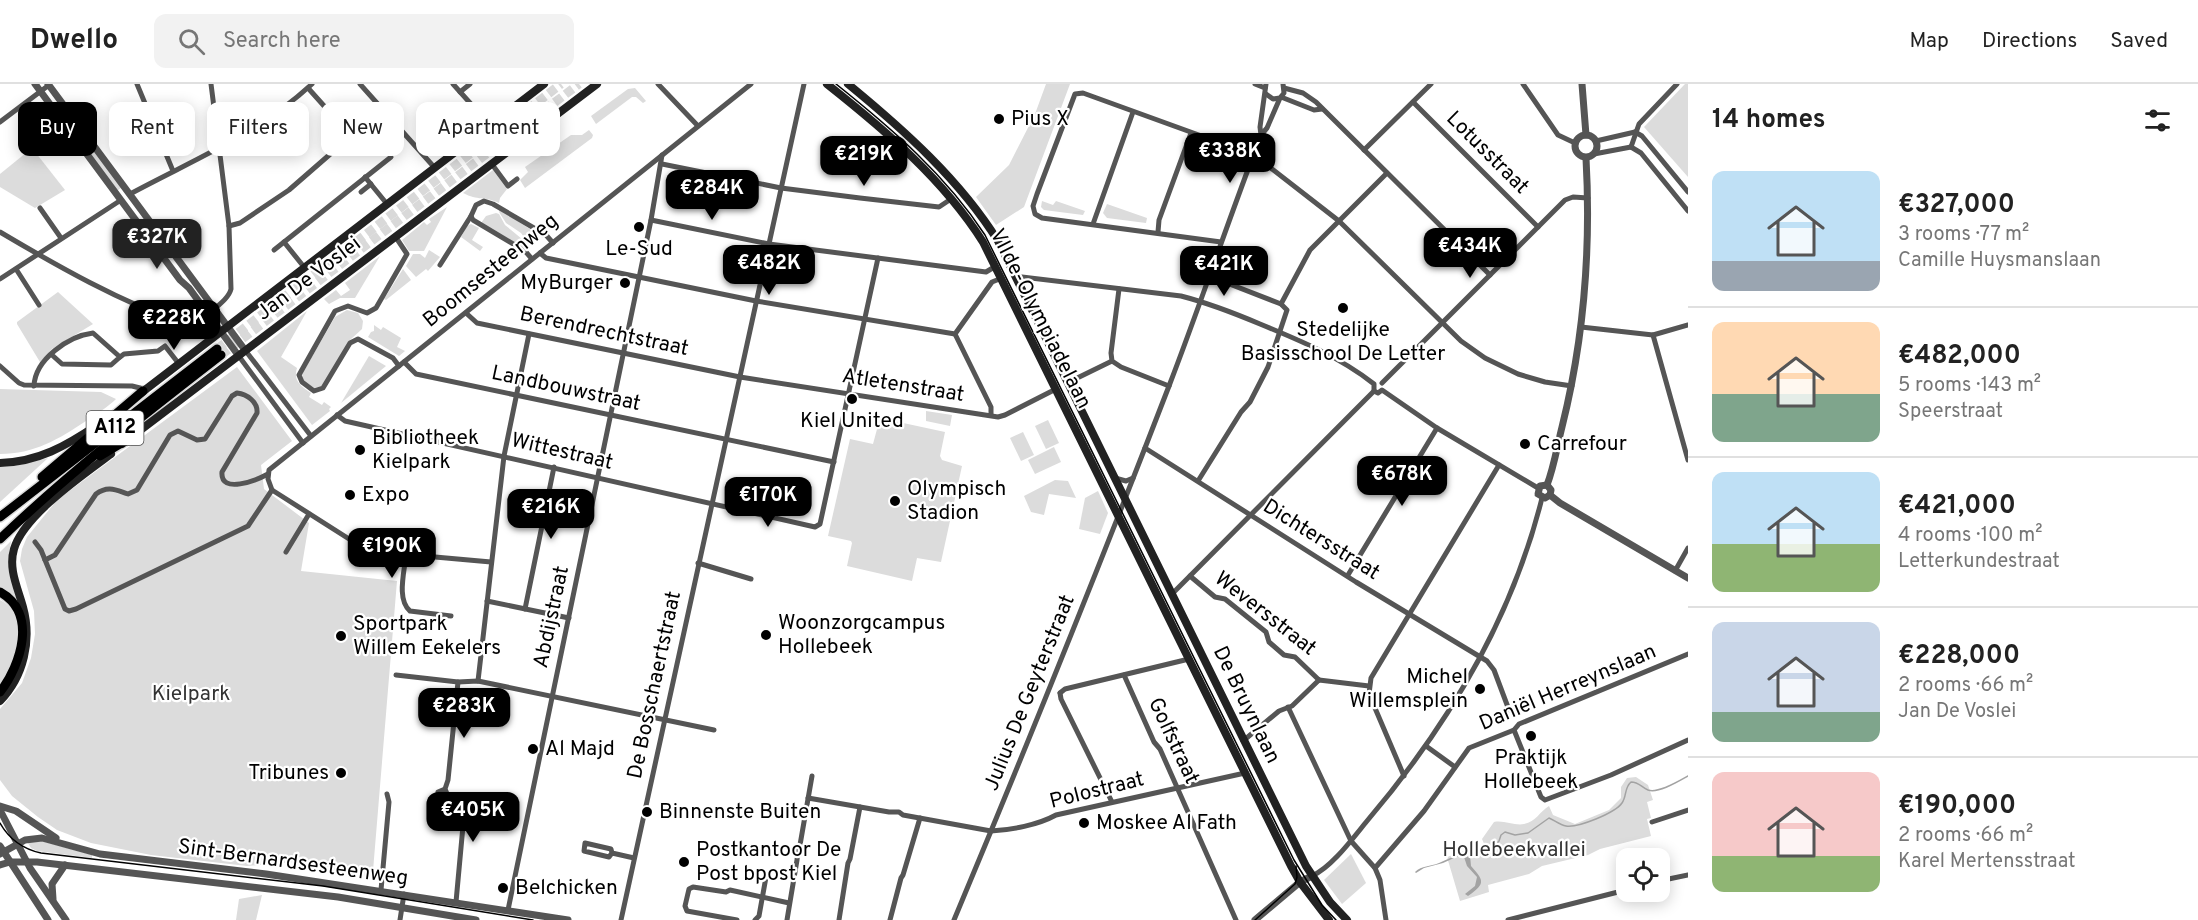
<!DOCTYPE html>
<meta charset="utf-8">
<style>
body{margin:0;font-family:Overpass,sans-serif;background:#f2f2f2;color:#222;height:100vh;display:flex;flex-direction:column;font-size:22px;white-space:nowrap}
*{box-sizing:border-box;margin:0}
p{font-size:20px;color:#767676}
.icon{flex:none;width:33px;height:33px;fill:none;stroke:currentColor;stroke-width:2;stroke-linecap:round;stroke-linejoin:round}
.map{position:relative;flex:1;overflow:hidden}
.drawer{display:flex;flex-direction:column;background:#fff;width:510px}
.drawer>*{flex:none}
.guide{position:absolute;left:18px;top:18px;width:570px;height:54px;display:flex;gap:12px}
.buttons{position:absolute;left:1616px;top:764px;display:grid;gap:12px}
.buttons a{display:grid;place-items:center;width:54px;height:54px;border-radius:12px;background:#fff;box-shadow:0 3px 15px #0003;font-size:30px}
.price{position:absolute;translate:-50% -51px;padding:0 14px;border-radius:12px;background:#000;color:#fff;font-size:20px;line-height:39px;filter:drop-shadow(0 2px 3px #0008)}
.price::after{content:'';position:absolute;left:50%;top:36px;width:18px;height:14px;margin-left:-9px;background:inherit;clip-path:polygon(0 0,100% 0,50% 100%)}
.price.current{background:#222;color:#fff}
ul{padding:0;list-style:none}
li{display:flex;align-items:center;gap:18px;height:150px;padding:0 24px}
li+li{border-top:2px solid #e0e0e0}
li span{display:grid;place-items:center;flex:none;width:168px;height:120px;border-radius:12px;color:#555}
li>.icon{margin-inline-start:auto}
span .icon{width:72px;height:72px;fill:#fffc;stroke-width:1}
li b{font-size:26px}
h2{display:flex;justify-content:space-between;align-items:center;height:72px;padding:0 24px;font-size:26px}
.pill{padding:0 21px;border-radius:12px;background:#fff;box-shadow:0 3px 15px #0003;font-size:21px;line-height:54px}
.pill.current{background:#000;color:#fff}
header{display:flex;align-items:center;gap:36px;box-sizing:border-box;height:84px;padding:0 30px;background:#fff;border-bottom:2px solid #e0e0e0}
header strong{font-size:28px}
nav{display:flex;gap:33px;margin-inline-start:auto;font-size:21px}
.search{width:420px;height:54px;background:#f2f2f2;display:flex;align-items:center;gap:15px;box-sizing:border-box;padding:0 21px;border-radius:12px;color:#767676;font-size:22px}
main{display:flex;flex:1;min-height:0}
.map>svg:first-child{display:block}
.green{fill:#dcdcdc}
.water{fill:#a3a3a3}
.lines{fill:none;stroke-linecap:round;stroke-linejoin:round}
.stream{stroke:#a3a3a3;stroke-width:1.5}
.motorway-tunnel{stroke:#d9d9d9;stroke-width:9;stroke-dasharray:9 4.5;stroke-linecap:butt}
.motorway-casing{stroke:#dbdbdb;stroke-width:12}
.minor{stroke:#555;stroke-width:5}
.tertiary{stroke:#555;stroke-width:7}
.secondary{stroke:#222;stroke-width:8}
.motorway{stroke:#000;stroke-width:9}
.tram{stroke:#000;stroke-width:1.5}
.poi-dot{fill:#000;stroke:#fff;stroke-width:2}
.labels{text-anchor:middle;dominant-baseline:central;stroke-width:4.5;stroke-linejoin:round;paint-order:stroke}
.shield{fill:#fff;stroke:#4c4c4c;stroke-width:1.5}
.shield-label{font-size:20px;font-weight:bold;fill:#000}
.poi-label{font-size:21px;fill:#000;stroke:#fff;text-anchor:start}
.street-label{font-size:21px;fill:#000;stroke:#fff}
.park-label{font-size:21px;fill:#333;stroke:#fff}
</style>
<header>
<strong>Dwello</strong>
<div class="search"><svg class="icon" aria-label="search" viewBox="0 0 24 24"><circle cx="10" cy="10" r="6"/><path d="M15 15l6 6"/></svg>Search here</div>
<nav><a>Map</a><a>Directions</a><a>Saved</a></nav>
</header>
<main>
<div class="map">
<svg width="1688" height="836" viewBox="0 0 1688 836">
<rect width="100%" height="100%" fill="#fff"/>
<g class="green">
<polygon points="1046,0 1070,0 1024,123 996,141 976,113 1009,81 1035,30"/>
<polygon points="1685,0 1688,0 1688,93 1644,43"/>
<polygon points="635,4 646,17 643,19 636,13 632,13 596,40 591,32 628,5"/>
<polygon points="589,46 593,51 592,54 525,104 520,96 528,88 525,83 571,51 582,51"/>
<polygon points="82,51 122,103 117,107 78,54"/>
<polygon points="32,64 65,106 35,124 0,103 0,90"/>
<path d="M 493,86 L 507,105 L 500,114 L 499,119 C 485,112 478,117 463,109 Z"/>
<polygon points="1042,117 1053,121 1056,117 1085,127 1083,131 1044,126 1041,123"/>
<polygon points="1107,120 1147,134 1146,139 1107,134 1103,129"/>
<polygon points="447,123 424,167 409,167 402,156 424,138 427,141 431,138 429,135"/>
<polygon points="500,126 544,154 535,151 527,157 521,149 506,139 499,128"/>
<polygon points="496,129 499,130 505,141 522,155 528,168 481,139 486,132"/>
<polygon points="471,140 479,144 472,156 483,163 480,167 461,153 467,142"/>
<polygon points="429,166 440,173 428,187 426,185 416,193 406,182 413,170 420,170 425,174"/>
<polygon points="380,172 355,214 340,214 329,220 324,215 336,206 341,212 350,206 345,199"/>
<polygon points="403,185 411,196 386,216 384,215"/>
<polygon points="58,208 93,240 52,265 40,278 17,240 17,238"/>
<polygon points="347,226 358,229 363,237 362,245 350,256 322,304 317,306 303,296 302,290 335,233"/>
<path d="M 307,227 L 281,273 L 297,284 C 293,297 301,302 311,309 L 309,313 L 322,321 L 324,318 L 331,323 L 329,325 L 330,327 L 312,341 L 257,267 Z"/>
<polygon points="374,241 381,246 383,243 401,254 397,263 405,267 399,272 368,253 371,248 374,247"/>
<polygon points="369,272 386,282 341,319"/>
<polygon points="237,283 292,357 261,381 264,405 309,439 301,487 397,497 373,787 367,786 366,793 347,787 342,780 333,788 295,778 247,782 151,771 91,759 57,746 38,733 12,712 0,696 0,625 22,599 31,574 35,550 34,527 20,477 22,465 27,453 57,416"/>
<path d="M 0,305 L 101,308 L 116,315 C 108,323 96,330 86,337 C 59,355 34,370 0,370 Z"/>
<polygon points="926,327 952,331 950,342 926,337"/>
<polygon points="880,334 945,348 940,372 942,376 962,382 941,478 917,474 912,497 847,482 852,459 851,457 828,452 850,355 873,360"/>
<polygon points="1048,336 1059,359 1046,365 1035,342"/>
<polygon points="1023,348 1034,371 1021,377 1010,354"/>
<polygon points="1054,363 1061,378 1035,390 1028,376"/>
<polygon points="48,374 0,418 0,383 15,382"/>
<polygon points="1055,396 1068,397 1076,414 1049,410 1044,431 1031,428 1024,412"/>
<polygon points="1098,407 1108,429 1100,450 1079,445 1085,414"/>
<polygon points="11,457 9,471 19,521 0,504 0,468"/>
<path d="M 0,516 C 31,531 15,580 0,601 Z"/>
<path d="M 1636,693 L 1648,701 L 1653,716 L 1647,718 L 1651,734 L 1647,735 L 1651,752 L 1600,765 L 1588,771 L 1542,782 L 1529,790 L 1488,801 L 1489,808 L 1460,817 L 1447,773 L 1470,765 L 1486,764 L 1482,755 L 1494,738 C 1504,736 1515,742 1524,740 C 1536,738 1540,727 1549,722 L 1553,731 L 1575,740 L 1609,726 L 1621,714 L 1621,703 L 1627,694 Z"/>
<polygon points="34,757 45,758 92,771 92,774 37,767 31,764 28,759"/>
<polygon points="1351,770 1366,799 1342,820 1324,796"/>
<polygon points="262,811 256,836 236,836 239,815"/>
</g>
<path class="water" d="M 1467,767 L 1470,771 L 1471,782 C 1483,796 1487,799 1468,812 L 1465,810 L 1475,802 L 1477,793 L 1467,782 L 1463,770 L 1443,779 L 1424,784 L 1416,789 L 1415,788 C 1422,781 1430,783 1439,779 C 1449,775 1457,770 1467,767 Z"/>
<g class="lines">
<path class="stream" d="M 1468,770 L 1469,766 L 1491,766 L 1499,757 L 1501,751 L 1505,748 L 1515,751 L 1528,749 L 1549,734 C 1554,736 1560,741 1566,742 C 1578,744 1615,729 1622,719 C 1627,712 1624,704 1631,698 C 1639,698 1641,703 1648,706 C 1658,710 1679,697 1688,692"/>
<g class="motorway-tunnel">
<polyline points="217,265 561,0"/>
<polyline points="221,271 579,0"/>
</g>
<g class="motorway-casing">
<g id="motorway">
<polyline points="100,372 125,357"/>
<polyline points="42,393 143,307"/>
<polyline points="0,433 217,265"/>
<path d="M 0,455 C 70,388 145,330 221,271"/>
<path d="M 0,508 C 38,529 21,581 0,608"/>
</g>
</g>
<g class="minor">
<polyline points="137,0 173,87"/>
<polyline points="360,0 434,83"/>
<polyline points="453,0 489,40"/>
<polyline points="658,0 698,42"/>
<polyline points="1255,0 1265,4"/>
<polyline points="1523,0 1558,51 1575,59"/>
<polyline points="308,4 351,52"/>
<polyline points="1284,4 1303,9 1316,18 1490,191"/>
<polyline points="460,8 470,0"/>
<polyline points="1266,10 1273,15 1280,14 1284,9 1283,0"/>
<polyline points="1281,13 1314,26 1322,25"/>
<polyline points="1413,18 1538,143"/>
<polyline points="0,38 49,1"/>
<polyline points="1635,48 1642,52 1688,108"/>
<polyline points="1261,51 1260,43 1266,0"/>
<polyline points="1596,57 1635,48"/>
<polyline points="1631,63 1641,69 1688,127"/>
<polyline points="1631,63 1639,40 1677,0"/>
<polyline points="1364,66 1431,0"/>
<polyline points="35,69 68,44"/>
<polyline points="1594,70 1631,63"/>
<polyline points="491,79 508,102 517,95"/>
<polyline points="662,80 781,104 860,114 939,123 951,115"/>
<polyline points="365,93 387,120"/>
<polyline points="361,108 371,100"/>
<path d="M 130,110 C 195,75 258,50 312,0"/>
<polyline points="40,124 61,154"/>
<polyline points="651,136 769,160 986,188 996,182"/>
<polyline points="1093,140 1133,28"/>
<polyline points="229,142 240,139 289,106 382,25"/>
<path d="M 0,148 C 59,183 119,217 184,240 C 197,239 228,218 231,205 L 229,142 L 211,0"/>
<polyline points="1158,148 1159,136 1191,49"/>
<polyline points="395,152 407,170 376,224 367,229 348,222 335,227 299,291 302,298 314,307 323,304 350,259 358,255 393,274 399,282"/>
<polyline points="284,158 304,183"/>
<polyline points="1221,158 1042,134 1035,130 1033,122 1037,110 1075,10 1083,9 1254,71 1339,137 1461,257 1485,274 1518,290 1545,298 1572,302"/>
<polyline points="274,166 391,73"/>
<polyline points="540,169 546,174 756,217 955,250"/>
<polyline points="532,175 525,167 473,136 471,132 476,121 484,117 493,120 546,151 553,159"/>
<polyline points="440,181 471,132"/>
<polyline points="16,185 39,221"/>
<path d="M 1014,192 L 1181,212 C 1208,219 1234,229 1260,240 C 1299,256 1340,273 1374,300 L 1374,307 L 1378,309 L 1382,306 L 1437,344 L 1538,404"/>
<polyline points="0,195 121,116"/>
<polyline points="1119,205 1111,269 1112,277 1121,283 1169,302"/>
<polyline points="1281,220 1310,166 1387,89"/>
<polyline points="466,229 477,239 740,293 985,331 998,333 1005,331 1056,305"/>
<polyline points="1581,243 1653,251 1688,241"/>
<polyline points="1653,251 1688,376"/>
<polyline points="245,266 311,352"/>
<polyline points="238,271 303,359"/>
<polyline points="120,273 124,270 158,267 165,262 179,280"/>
<polyline points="404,278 416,290 834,378"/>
<polyline points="0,282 19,299 24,301 132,302 140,304 143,307"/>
<polyline points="1067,299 1112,277"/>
<polyline points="1382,299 1565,116 1573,113 1588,114"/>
<path d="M 34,302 C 35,275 69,252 93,249 L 120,273 L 111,281 L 62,280 L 52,271"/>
<polyline points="337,331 345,337 815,443 820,440 878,174"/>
<polyline points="991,331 991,323 955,250 992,198 1002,194"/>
<polyline points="1145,364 1356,498 1487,577 1494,586 1509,626"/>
<polyline points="1115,394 1126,397 1133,394"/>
<polyline points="1198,397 1241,328 1250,318 1268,283 1287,226 1281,220 1209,192"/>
<polyline points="272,406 268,395 269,386 751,0"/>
<polyline points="272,406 368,467 491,478"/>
<polyline points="35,458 41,466 65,525 69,527 76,525 248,442 272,406"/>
<polyline points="286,468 309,430"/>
<path d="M 406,470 C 405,486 396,515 410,527 L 451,532"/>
<path d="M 45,476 L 55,471 L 96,410 C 108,401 116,406 128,410 L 137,406 L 170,351 L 178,347 L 197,356 L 205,355 L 232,312 L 237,309 C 247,310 258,318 257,329 L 222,388 C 220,411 257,396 268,390"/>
<polyline points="698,479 751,495"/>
<polyline points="1675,487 1688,464"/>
<polyline points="1348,491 1437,344"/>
<polyline points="1190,492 1215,513 1225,515 1266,548 1269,558 1284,571 1295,573 1319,596"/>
<polyline points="1172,510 1374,307"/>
<polyline points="487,517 569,534"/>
<polyline points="525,525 554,383"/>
<polyline points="396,591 458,598 478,597 714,646"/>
<polyline points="1124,591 1154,658 1160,665 1236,836"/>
<polyline points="1319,596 1369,602"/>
<polyline points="478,597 504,372 529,250"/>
<polyline points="1060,609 1065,605 1189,575"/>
<polyline points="1060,609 1061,615 1112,718"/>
<polyline points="1288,623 1351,757 1375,784 1380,796 1386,836"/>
<polyline points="1514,646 1541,713 1545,716 1611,691 1688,656"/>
<polyline points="1243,657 1279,627 1292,622 1319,596"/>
<polyline points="1426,662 1455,683"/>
<polyline points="1404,692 1369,610 1371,594 1499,381"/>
<polyline points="445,705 438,708 440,715 444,715 448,712 445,705 448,696 458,598"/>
<path d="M 808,714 L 889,728 L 899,728 L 903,731 L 991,747 C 1011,746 1038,741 1056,731 L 1245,689"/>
<path d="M 444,715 C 452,729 456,723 464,731 L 456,818"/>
<polyline points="1652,738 1688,726"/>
<polyline points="612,769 609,773 584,767 585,759 611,765 612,769 634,774"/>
<polyline points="1375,784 1424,727 1469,664 1514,646 1519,640 1688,570"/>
<path d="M 1312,792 C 1332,783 1353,754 1367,737 C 1447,643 1512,535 1542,414"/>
<polyline points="1659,797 1688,791"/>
<polyline points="381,806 389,718 387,710"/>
<polyline points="508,826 651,136 662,71"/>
<polyline points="400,836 404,810"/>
<polyline points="621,836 804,0"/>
<polyline points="737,836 687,827 685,822 689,805 693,803 726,808 730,806 789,819"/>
<polyline points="755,836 759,832 766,793"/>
<polyline points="787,836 797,776 798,764 800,761 812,692"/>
<polyline points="839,836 848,779 850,775 860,723"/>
<polyline points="890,836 901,794 903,791 920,734"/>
<path d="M 954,836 C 1028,659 1100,481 1169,302 C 1201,219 1229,134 1261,51 L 1267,44 L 1280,14"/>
<polyline points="1508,836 1626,806"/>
</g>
<g class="tertiary">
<polyline points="35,0 180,196 189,204 238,271"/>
<polyline points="48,0 245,266"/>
<polyline points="1582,0 1586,51"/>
<circle cx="1586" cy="62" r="11"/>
<path d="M 1547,401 C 1554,383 1557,363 1562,343 C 1584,255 1591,164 1586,74"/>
<polyline points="1547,401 1551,406 1550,411 1560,419 1688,494"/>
<polyline points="1547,401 1540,402 1538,410 1545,414 1550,411"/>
<polyline points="0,722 16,727 56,754"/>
<polyline points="0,726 30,784 66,836"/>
<polyline points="0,762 48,836"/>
<polyline points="0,770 25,756 42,754 100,770 266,790 568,836"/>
<polyline points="0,781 10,778 37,778 338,813 476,836"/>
<polyline points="53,815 52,800 65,781"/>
<polyline points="1255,836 1300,798 1312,792"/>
</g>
<g class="secondary">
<path d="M 827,0 C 885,46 943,95 983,158 L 1291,782 L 1300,798 L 1329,836"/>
<path d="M 848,0 C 904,46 960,96 998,157 L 1306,782 L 1330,818 L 1347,836"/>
<polyline points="141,309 544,0"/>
<polyline points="122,360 597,0"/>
<path d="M 0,379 C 38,378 66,362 97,341"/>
<path d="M 0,617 C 24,592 32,556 23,523 C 18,504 8,485 14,465 C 24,431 83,391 111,370"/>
</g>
<use href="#motorway" class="motorway"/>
<g class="tram">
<path d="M 836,0 C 891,44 946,91 985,151 L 1294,776 L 1322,821 L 1336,836"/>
<path d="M 0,739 C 9,755 23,765 41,769 L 323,802 L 533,836"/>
<polyline points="1255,836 1295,800 1297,793 1296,782"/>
</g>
</g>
<g class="poi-dot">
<circle cx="999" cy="35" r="6"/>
<circle cx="639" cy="143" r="6"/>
<circle cx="625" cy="199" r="6"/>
<circle cx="1343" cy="224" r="6"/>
<circle cx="852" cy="315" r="6"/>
<circle cx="1525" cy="360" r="6"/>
<circle cx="360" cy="366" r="6"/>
<circle cx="350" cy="411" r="6"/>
<circle cx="895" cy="417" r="6"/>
<circle cx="766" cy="551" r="6"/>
<circle cx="341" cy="552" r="6"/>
<circle cx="1480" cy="605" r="6"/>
<circle cx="1531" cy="652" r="6"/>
<circle cx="533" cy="665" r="6"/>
<circle cx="341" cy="689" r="6"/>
<circle cx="647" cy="728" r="6"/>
<circle cx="1084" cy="739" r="6"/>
<circle cx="684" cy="778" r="6"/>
<circle cx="503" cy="804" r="6"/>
</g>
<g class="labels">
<rect class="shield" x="86.5" y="327" width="57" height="34" rx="4.5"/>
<g class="shield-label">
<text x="115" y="344">A112</text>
</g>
<g class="poi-label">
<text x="1011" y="35">Pius X</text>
<text x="639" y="165" text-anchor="middle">Le-Sud</text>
<text x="613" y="199" text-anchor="end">MyBurger</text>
<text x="1343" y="246" text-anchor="middle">Stedelijke<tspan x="1343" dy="24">Basisschool De Letter</tspan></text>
<text x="852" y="337" text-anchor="middle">Kiel United</text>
<text x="372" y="354">Bibliotheek<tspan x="372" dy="24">Kielpark</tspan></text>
<text x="1537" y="360">Carrefour</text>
<text x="907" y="405">Olympisch<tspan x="907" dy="24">Stadion</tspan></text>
<text x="362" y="411">Expo</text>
<text x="778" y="539">Woonzorgcampus<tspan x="778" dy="24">Hollebeek</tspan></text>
<text x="353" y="540">Sportpark<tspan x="353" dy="24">Willem Eekelers</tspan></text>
<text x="1468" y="593" text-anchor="end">Michel<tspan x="1468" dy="24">Willemsplein</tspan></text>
<text x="545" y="665">Al Majd</text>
<text x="1531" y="674" text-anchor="middle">Praktijk<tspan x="1531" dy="24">Hollebeek</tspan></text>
<text x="329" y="689" text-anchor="end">Tribunes</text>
<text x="659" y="728">Binnenste Buiten</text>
<text x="1096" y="739">Moskee Al Fath</text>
<text x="696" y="766">Postkantoor De<tspan x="696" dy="24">Post bpost Kiel</tspan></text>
<text x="515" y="804">Belchicken</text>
</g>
<g class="street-label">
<text transform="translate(1487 69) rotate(45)">Lotusstraat</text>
<text transform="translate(491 187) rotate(-39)">Boomsesteenweg</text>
<text transform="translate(309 195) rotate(-37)">Jan De Voslei</text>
<text transform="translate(1040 235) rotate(63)">VIIde-Olympiadelaan</text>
<text transform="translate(604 248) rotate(12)">Berendrechtstraat</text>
<text transform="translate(903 302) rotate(9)">Atletenstraat</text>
<text transform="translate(566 305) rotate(12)">Landbouwstraat</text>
<text transform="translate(562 368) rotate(13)">Wittestraat</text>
<text transform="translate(1321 456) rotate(32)">Dichtersstraat</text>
<text transform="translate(1265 530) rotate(38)">Weversstraat</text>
<text transform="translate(552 533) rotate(-78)">Abdijstraat</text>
<text transform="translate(655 601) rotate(-78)">De Bosschaertstraat</text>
<text transform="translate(1568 604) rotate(-23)">Daniël Herreynslaan</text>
<text transform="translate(1030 609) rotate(-68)">Julius De Geyterstraat</text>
<text transform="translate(1246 621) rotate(64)">De Bruynlaan</text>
<text transform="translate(1173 657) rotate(65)">Golfstraat</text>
<text transform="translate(1097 707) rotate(-14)">Polostraat</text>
<text transform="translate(293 779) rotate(8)">Sint-Bernardsesteenweg</text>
</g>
<g class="park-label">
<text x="191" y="610">Kielpark</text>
<text x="1514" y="766">Hollebeekvallei</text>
</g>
</g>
</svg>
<div class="buttons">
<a><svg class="icon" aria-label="locate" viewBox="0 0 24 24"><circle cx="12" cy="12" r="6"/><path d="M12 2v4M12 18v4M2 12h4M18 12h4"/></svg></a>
</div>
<b class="price" style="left:1230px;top:100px">€338K</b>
<b class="price" style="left:864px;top:103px">€219K</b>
<b class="price" style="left:712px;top:137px">€284K</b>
<b class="price current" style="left:157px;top:186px">€327K</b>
<b class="price" style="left:1470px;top:195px">€434K</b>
<b class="price" style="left:769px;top:212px">€482K</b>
<b class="price" style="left:1224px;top:213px">€421K</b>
<b class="price" style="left:174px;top:267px">€228K</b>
<b class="price" style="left:1402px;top:423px">€678K</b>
<b class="price" style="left:768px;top:444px">€170K</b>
<b class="price" style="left:551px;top:456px">€216K</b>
<b class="price" style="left:392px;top:495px">€190K</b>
<b class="price" style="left:464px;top:655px">€283K</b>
<b class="price" style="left:473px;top:759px">€405K</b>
<div class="guide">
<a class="pill current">Buy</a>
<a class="pill">Rent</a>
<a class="pill">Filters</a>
<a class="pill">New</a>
<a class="pill">Apartment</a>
</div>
</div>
<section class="drawer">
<h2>14 homes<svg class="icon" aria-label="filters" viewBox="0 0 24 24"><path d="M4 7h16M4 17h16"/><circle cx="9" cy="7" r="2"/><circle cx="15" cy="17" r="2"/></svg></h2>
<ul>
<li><span style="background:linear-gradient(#bfe0f5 75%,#9aa5b1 0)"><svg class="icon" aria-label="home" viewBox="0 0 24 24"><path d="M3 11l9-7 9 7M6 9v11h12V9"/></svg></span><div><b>€327,000</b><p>3 rooms · 77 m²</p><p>Camille Huysmanslaan</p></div></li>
<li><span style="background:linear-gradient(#ffd9b3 60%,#7fa58c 0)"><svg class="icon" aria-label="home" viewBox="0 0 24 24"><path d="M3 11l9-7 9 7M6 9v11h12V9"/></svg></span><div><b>€482,000</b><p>5 rooms · 143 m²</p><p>Speerstraat</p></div></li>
<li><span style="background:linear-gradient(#bfe0f5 60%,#8fb573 0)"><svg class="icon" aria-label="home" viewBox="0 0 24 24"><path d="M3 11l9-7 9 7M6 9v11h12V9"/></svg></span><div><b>€421,000</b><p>4 rooms · 100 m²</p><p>Letterkundestraat</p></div></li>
<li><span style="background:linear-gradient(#c9d6e8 75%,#7fa58c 0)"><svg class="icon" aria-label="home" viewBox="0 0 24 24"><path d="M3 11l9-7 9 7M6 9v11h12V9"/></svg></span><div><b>€228,000</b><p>2 rooms · 66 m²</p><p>Jan De Voslei</p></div></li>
<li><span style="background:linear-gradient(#f6c9c9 70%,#8fb573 0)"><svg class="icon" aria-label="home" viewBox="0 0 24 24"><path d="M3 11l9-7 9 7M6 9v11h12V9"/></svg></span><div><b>€190,000</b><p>2 rooms · 66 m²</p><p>Karel Mertensstraat</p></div></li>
</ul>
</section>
</main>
